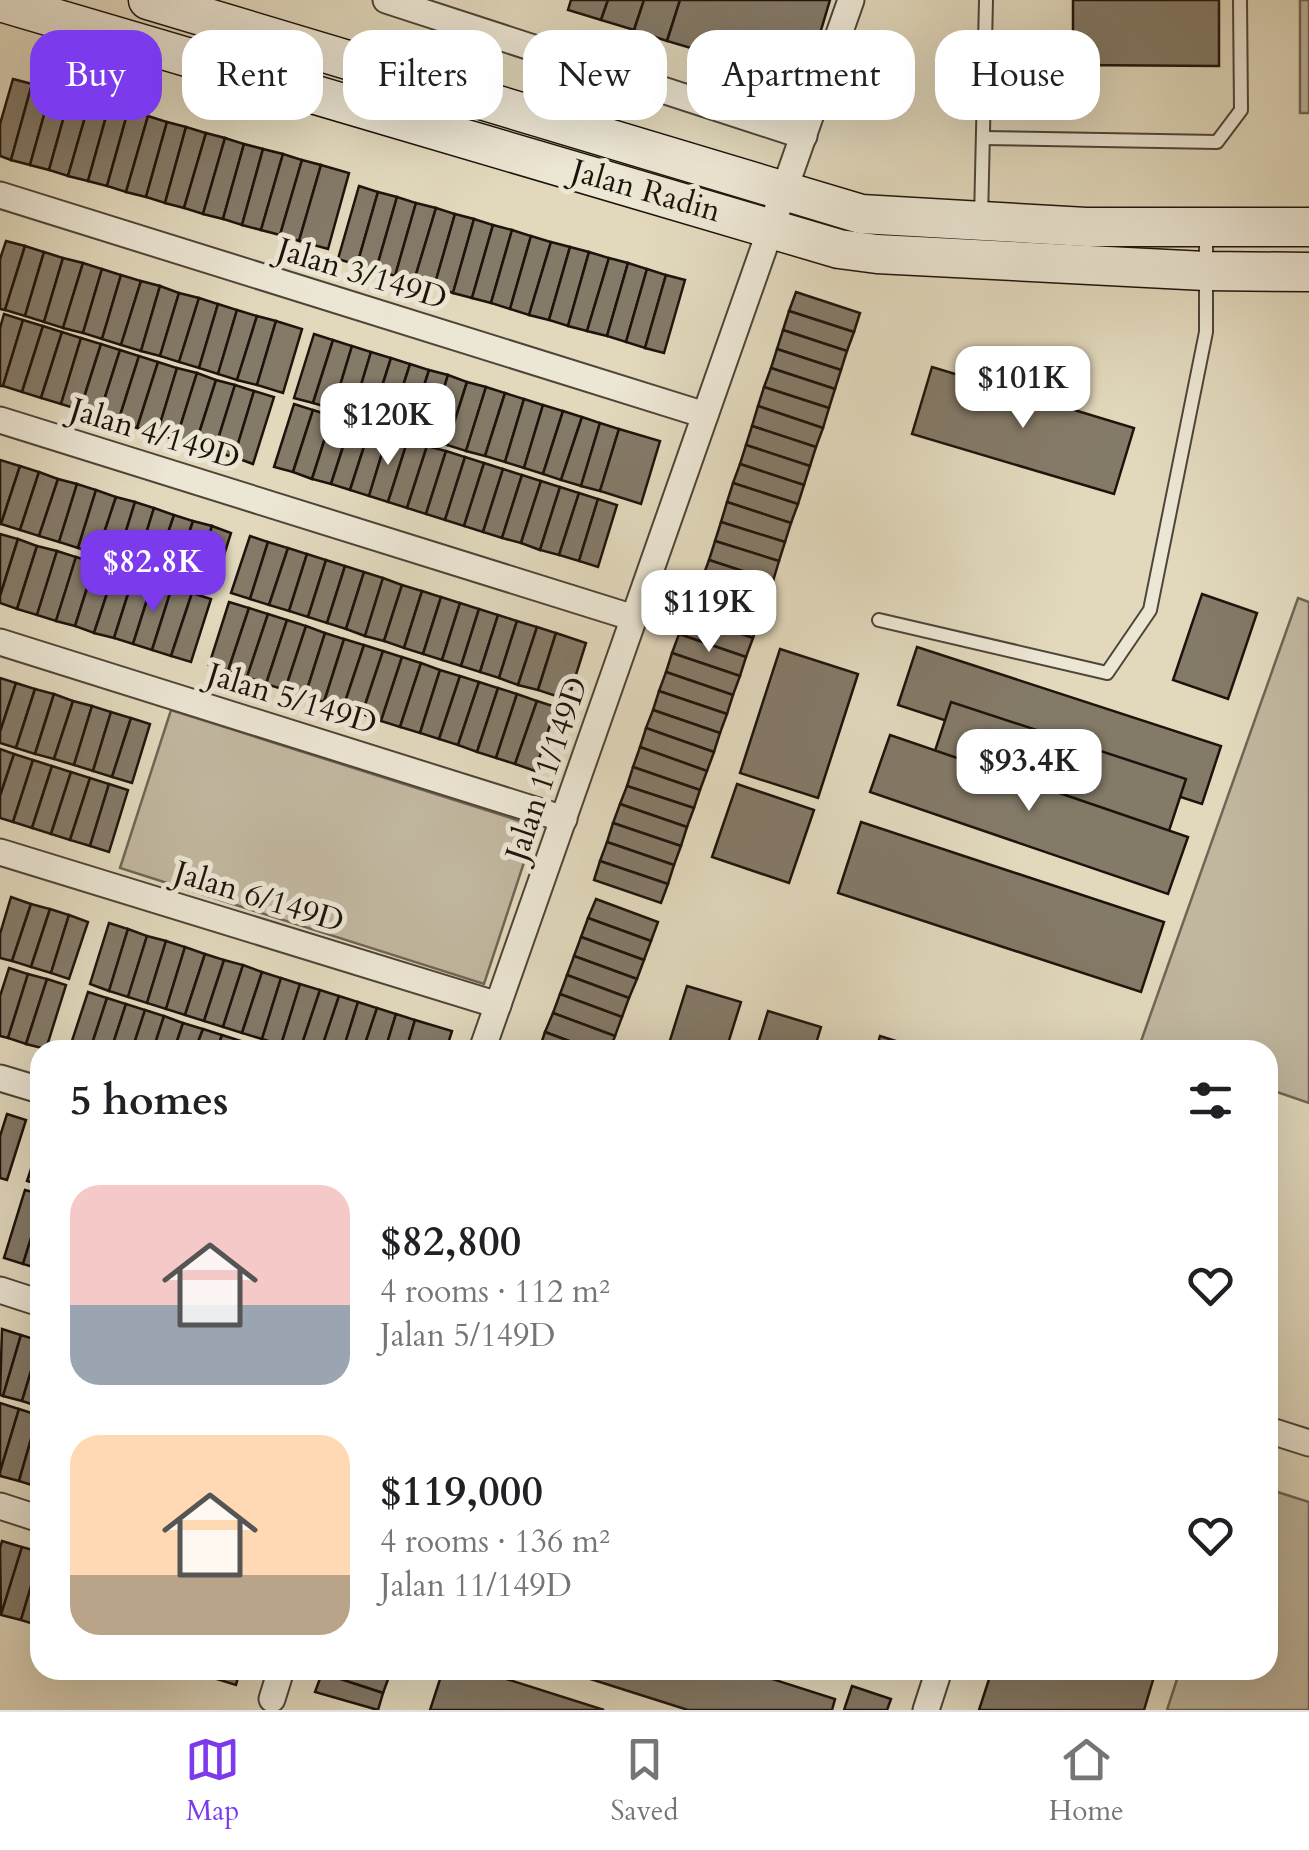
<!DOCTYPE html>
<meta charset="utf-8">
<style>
body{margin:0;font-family:Cardo,serif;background:#f2f2f2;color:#202124;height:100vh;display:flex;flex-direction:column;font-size:38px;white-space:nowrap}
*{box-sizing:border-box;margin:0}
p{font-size:32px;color:#757577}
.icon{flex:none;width:55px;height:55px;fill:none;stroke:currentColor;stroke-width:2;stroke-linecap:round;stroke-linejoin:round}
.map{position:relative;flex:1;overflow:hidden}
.side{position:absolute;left:30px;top:1040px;width:1248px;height:640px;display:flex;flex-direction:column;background:#fff;border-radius:30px;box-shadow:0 10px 40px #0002}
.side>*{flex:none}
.hud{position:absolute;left:30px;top:30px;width:1250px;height:90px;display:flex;gap:20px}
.price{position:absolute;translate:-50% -85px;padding:0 22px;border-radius:20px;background:#fff;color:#222;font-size:32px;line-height:65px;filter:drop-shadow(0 2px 5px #0008)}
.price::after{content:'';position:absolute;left:50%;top:60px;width:30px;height:22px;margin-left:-15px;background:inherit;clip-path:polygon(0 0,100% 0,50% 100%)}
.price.current{background:#7c3aed;color:#fff}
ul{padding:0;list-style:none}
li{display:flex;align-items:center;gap:30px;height:250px;padding:0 40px}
li span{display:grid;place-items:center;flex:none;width:280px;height:200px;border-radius:30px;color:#555}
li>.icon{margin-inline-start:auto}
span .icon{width:120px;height:120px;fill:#fffc;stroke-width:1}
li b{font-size:42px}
h2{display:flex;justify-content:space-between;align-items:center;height:120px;padding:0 40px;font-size:42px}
.chip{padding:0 35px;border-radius:30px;background:#fff;box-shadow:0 10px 40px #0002;font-size:35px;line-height:90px}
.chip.current{background:#7c3aed;color:#fff}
.dock{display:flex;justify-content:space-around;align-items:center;height:140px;border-top:2px solid #e0e0e0;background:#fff;font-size:28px;color:#757577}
.dock a{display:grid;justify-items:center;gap:5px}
.dock .current{color:#7c3aed}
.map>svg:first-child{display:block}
.green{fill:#c1b79f;stroke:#706556;stroke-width:2.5}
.building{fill:#847a68;stroke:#1e130c;stroke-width:2.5}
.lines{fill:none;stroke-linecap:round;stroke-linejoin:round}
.lane-casing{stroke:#4f4438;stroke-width:16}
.street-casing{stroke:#4f4438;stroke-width:29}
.secondary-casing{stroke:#1e130c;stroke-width:41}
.lane{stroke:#ece6d4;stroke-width:12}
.street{stroke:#ece6d4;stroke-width:25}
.secondary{stroke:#ece6d4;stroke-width:38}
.labels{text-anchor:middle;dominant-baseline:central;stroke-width:10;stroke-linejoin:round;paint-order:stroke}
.street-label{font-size:32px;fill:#1e130c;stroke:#ece6d4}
</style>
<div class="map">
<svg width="1309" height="1710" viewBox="0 0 1309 1710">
<rect width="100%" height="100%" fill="#e2d9bd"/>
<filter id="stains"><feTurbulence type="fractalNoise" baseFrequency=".002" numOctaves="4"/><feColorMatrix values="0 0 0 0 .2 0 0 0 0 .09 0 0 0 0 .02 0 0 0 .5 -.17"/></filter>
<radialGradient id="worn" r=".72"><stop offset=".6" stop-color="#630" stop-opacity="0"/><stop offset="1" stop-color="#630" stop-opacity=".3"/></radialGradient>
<g class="green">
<rect x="1300" y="0" width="9" height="113"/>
<polygon points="1298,598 1309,602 1309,1103 1268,1089 1268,1050 1148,1050 1139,1047"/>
<polygon points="171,710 536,826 484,984 120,868"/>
<polygon points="1268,1489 1309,1502 1309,1710 1167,1710 1180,1670 1268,1670"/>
</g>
<g class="building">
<polygon points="571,0 608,0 601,20 568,10"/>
<polygon points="608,0 644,0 634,30 601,20"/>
<polygon points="644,0 680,0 667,41 634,30"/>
<polygon points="680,0 830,0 813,57 782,75 667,41"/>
<polygon points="1073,0 1219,0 1219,66 1073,65"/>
<polygon points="13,79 32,84 11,160 0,156 0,124"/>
<polygon points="32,84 51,90 30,165 11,160"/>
<polygon points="51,90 70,95 49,170 30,165"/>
<polygon points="70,95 90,100 68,176 49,170"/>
<polygon points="90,100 109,106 88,181 68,176"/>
<polygon points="109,106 128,111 107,186 88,181"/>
<polygon points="128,111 148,116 126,192 107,186"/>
<polygon points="148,116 167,122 146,197 126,192"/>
<polygon points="167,122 186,127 165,203 146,197"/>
<polygon points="186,127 206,133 184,208 165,203"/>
<polygon points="206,133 225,138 203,214 184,208"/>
<polygon points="225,138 244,144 223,219 203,214"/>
<polygon points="244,144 263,149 242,225 223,219"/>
<polygon points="263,149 283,154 261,230 242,225"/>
<polygon points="283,154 302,160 280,235 261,230"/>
<polygon points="302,160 321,165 299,241 280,235"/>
<polygon points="321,165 349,173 328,249 299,241"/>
<polygon points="359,186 378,192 357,265 338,259"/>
<polygon points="378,192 397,197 376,270 357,265"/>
<polygon points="397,197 416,203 395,276 376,270"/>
<polygon points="416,203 436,208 414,281 395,276"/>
<polygon points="436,208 455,214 434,287 414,281"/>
<polygon points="455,214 474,219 453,293 434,287"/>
<polygon points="474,219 493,225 472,298 453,293"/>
<polygon points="493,225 512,230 491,303 472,298"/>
<polygon points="512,230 531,236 510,309 491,303"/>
<polygon points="531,236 551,242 529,315 510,309"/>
<polygon points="6,241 25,246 5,310 0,309 0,259"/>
<polygon points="551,242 570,247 549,320 529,315"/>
<polygon points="25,246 44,252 25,316 5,310"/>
<polygon points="570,247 589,252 568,326 549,320"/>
<polygon points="44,252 63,258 44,322 25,316"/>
<polygon points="589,252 609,258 587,331 568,326"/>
<polygon points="63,258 83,263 63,328 44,322"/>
<polygon points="609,258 628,263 607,336 587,331"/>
<polygon points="83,263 102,269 83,333 63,328"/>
<polygon points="628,263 647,269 626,342 607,336"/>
<polygon points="102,269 121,275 102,339 83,333"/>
<polygon points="647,269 666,275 645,348 626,342"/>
<polygon points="121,275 141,281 121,345 102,339"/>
<polygon points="666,275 685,280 664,353 645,348"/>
<polygon points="141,281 160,286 141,351 121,345"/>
<polygon points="160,286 179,293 160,356 141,351"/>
<polygon points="796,292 860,313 854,332 789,311"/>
<polygon points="179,293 199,298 179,362 160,356"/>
<polygon points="199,298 218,304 199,368 179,362"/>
<polygon points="218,304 237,310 218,374 199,368"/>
<polygon points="237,310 257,316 237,380 218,374"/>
<polygon points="789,311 854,332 847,351 783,330"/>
<polygon points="4,314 23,320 3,386 0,386 0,328"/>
<polygon points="257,316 276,321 257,385 237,380"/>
<polygon points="23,320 43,326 22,392 3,386"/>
<polygon points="276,321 302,329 283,393 257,385"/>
<polygon points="43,326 62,332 41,398 22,392"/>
<polygon points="783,330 847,351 841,370 777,349"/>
<polygon points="62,332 81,338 61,404 41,398"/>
<polygon points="314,334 333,340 313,403 294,398"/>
<polygon points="81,338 101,344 80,410 61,404"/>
<polygon points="333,340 352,346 333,409 313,403"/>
<polygon points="101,344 120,350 99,416 80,410"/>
<polygon points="352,346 371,352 352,415 333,409"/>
<polygon points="777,349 841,370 835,389 771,368"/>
<polygon points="120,350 139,356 118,422 99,416"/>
<polygon points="371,352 391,358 371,421 352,415"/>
<polygon points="139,356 158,362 137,428 118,422"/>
<polygon points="391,358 410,364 390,427 371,421"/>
<polygon points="158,362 177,368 157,434 137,428"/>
<polygon points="410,364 429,370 409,433 390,427"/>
<polygon points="932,367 1134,428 1114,494 912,434"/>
<polygon points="177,368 197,373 176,440 157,434"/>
<polygon points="771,368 835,389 829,408 764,387"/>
<polygon points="429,370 448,375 428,439 409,433"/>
<polygon points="197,373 216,380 195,446 176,440"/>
<polygon points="448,375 467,382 447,445 428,439"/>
<polygon points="216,380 235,385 214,452 195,446"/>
<polygon points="467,382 486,387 466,451 447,445"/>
<polygon points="235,385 254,391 234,457 214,452"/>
<polygon points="486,387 505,393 485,456 466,451"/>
<polygon points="764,387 829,408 823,428 758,406"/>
<polygon points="254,391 274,397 253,464 234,457"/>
<polygon points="505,393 524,399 505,462 485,456"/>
<polygon points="524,399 543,405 524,468 505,462"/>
<polygon points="294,404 313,410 293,472 274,467"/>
<polygon points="543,405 563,411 543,474 524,468"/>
<polygon points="758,406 823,428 816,447 752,426"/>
<polygon points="313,410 332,416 312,479 293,472"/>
<polygon points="563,411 582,417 561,480 543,474"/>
<polygon points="332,416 351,422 331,484 312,479"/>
<polygon points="582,417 600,423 581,486 561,480"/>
<polygon points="351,422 370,428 350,490 331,484"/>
<polygon points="600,423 619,429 600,491 581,486"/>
<polygon points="752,426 816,447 810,466 746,445"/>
<polygon points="370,428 388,434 369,496 350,490"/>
<polygon points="619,429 660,441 641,504 600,491"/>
<polygon points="388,434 408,439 388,502 369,496"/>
<polygon points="408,439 427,446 407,508 388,502"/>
<polygon points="746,445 810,466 804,485 740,464"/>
<polygon points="427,446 446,451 426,514 407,508"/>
<polygon points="446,451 465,457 445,520 426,514"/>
<polygon points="465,457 484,463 464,526 445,520"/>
<polygon points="0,460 20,466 1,524 0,524"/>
<polygon points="484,463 503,469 483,532 464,526"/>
<polygon points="740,464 804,485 798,504 733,483"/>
<polygon points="20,466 39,472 20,530 1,524"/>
<polygon points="503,469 522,475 502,538 483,532"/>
<polygon points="39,472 58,479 39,536 20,530"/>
<polygon points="522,475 541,481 521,543 502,538"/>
<polygon points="58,479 77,484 59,542 39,536"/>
<polygon points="541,481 560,487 540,550 521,543"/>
<polygon points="733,483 798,504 791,523 727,502"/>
<polygon points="77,484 96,490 78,548 59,542"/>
<polygon points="560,487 579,493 559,555 540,550"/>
<polygon points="96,490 116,497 97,554 78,548"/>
<polygon points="579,493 598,499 579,561 559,555"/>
<polygon points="116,497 135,502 117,560 97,554"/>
<polygon points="598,499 617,505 598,567 579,561"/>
<polygon points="135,502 154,508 136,566 117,560"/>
<polygon points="727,502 791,523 785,542 721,522"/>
<polygon points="154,508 174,515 155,572 136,566"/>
<polygon points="174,515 193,521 174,578 155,572"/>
<polygon points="193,521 212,526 194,585 174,578"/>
<polygon points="721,522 785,542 779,561 715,541"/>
<polygon points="212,526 231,533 213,590 194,585"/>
<polygon points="0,534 18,539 0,596"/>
<polygon points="250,536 268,542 250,599 231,593"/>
<polygon points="18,539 37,546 17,609 0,603 0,596"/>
<polygon points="715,541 779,561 773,581 709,560"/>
<polygon points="268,542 288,548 269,605 250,599"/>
<polygon points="37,546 57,551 37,615 17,609"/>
<polygon points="288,548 307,554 289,611 269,605"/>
<polygon points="57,551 76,557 56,621 37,615"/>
<polygon points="307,554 326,560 308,617 289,611"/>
<polygon points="76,557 95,563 75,626 56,621"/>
<polygon points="326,560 345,566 327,623 308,617"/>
<polygon points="709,560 773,581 767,600 702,579"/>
<polygon points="95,563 115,569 94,633 75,626"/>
<polygon points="345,566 364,572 346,629 327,623"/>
<polygon points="115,569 134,575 114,638 94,633"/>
<polygon points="364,572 383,578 365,636 346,629"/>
<polygon points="134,575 153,581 133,644 114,638"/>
<polygon points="383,578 402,585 384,641 365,636"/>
<polygon points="153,581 172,587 152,650 133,644"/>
<polygon points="402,585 422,591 404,648 384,641"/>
<polygon points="172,587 192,593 171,656 152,650"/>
<polygon points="422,591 441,597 423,654 404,648"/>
<polygon points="192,593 211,599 191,662 171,656"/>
<polygon points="1202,594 1257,613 1228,699 1173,680"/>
<polygon points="692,596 759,619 753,638 686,615"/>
<polygon points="441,597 460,603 442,660 423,654"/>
<polygon points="229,602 249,608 228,671 209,665"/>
<polygon points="460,603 479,609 461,666 442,660"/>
<polygon points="249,608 268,614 247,677 228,671"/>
<polygon points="479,609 498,615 480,672 461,666"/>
<polygon points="268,614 287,620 266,684 247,677"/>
<polygon points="498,615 517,621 499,678 480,672"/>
<polygon points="686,615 753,638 746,657 679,634"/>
<polygon points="287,620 306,626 285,690 266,684"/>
<polygon points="517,621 537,627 518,685 499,678"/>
<polygon points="306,626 325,633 305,696 285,690"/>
<polygon points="537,627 556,633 538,690 518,685"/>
<polygon points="325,633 344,639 324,702 305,696"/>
<polygon points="556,633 586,643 568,700 538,690"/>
<polygon points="679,634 746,657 740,676 672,653"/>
<polygon points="344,639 364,645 343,708 324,702"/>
<polygon points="364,645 383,651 362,714 343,708"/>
<polygon points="917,647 1221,746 1202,804 898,705"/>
<polygon points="780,649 858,674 818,798 740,773"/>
<polygon points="383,651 402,657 381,721 362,714"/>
<polygon points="672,653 740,676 733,695 666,672"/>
<polygon points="402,657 421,663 400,727 381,721"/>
<polygon points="421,663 440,670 420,733 400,727"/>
<polygon points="440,670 460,676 439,739 420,733"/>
<polygon points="666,672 733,695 727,714 659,691"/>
<polygon points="460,676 479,682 458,745 439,739"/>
<polygon points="0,678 16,683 0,732"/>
<polygon points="479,682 498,688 477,752 458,745"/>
<polygon points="16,683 35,689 16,748 0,743 0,732"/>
<polygon points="498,688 517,694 496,758 477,752"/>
<polygon points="35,689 54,694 35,754 16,748"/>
<polygon points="659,691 727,714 720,733 653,710"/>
<polygon points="54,694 73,701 54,759 35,754"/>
<polygon points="517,694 537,701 515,764 496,758"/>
<polygon points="73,701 92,706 74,765 54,759"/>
<polygon points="537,701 556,707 535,771 515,764"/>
<polygon points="951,702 1186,779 1166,840 931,763"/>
<polygon points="92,706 111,712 93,771 74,765"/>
<polygon points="653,710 720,733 714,752 646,728"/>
<polygon points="111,712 131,718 112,777 93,771"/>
<polygon points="131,718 150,724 132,783 112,777"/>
<polygon points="646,728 714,752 707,771 640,747"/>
<polygon points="890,735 1188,837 1168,894 870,792"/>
<polygon points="640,747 707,771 700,790 633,767"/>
<polygon points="0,749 14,754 0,796"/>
<polygon points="14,754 33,760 13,822 0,818 0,796"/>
<polygon points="33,760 52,766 32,828 13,822"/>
<polygon points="52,766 71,772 51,834 32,828"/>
<polygon points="633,767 700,790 694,808 627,786"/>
<polygon points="71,772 90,778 70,840 51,834"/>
<polygon points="90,778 109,784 90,846 70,840"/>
<polygon points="109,784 128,790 109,852 90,846"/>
<polygon points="737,784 814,810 789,883 712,857"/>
<polygon points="627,786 694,808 687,827 620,804"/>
<polygon points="620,804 687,827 681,846 613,823"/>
<polygon points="861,822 1164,922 1141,992 838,893"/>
<polygon points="613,823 681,846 674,865 607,842"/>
<polygon points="607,842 674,865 668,884 600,861"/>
<polygon points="600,861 668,884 661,903 594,880"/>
<polygon points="11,897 31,904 12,961 0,958 0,934"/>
<polygon points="596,899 658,922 651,941 588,918"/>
<polygon points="31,904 50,909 31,967 12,961"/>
<polygon points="50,909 69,915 51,973 31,967"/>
<polygon points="69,915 88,922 69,979 51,973"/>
<polygon points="588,918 651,941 644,960 581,937"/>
<polygon points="109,923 128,929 109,991 90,984"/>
<polygon points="128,929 147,936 128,997 109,991"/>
<polygon points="147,936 166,941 147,1003 128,997"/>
<polygon points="581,937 644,960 637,979 574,956"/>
<polygon points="166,941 185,947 166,1009 147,1003"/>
<polygon points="185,947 205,954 185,1015 166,1009"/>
<polygon points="205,954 224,960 204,1021 185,1015"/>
<polygon points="574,956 637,979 629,998 567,975"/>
<polygon points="224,960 243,965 223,1027 204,1021"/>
<polygon points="243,965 262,972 242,1033 223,1027"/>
<polygon points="9,968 28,974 8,1038 0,1036 0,996"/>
<polygon points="262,972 281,978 262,1039 242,1033"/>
<polygon points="28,974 47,979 26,1044 8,1038"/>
<polygon points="567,975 629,998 622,1017 560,994"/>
<polygon points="281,978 300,984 281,1045 262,1039"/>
<polygon points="47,979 66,985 46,1049 26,1044"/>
<polygon points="300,984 320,990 300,1050 297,1050 281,1045"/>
<polygon points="687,986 741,1002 726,1050 667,1050"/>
<polygon points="320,990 339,996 321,1050 300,1050"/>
<polygon points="88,992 107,998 90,1050 69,1050"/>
<polygon points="560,994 622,1017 615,1036 553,1013"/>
<polygon points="339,996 358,1002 343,1050 321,1050"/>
<polygon points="107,998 126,1004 111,1050 90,1050"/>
<polygon points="358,1002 377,1008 363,1050 343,1050"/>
<polygon points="126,1004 145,1010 132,1050 111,1050"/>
<polygon points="377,1008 396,1014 385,1050 363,1050"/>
<polygon points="145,1010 164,1016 153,1050 132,1050"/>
<polygon points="768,1011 821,1027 814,1050 756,1050"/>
<polygon points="553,1013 615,1036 610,1050 593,1050 545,1032"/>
<polygon points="396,1014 415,1020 406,1050 385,1050"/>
<polygon points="164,1016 183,1023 174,1050 153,1050"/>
<polygon points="415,1020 452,1031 446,1050 406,1050"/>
<polygon points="183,1023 203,1029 195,1050 174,1050"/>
<polygon points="203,1029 222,1035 217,1050 195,1050"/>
<polygon points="545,1032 593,1050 539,1050"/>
<polygon points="222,1035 241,1041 238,1050 217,1050"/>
<polygon points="880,1036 924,1050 876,1050"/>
<polygon points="7,1114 26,1120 7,1180 0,1178 0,1136"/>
<polygon points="40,1142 40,1185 27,1181"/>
<polygon points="25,1190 40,1194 40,1209 23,1264 4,1258"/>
<polygon points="40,1209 40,1269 23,1264"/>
<polygon points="2,1329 21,1335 3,1396 0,1395"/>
<polygon points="21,1335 40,1341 22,1401 3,1396"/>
<polygon points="40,1342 40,1407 22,1401"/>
<polygon points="0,1403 19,1409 0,1472"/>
<polygon points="19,1409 38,1415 19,1481 0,1476 0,1472"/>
<polygon points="38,1415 40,1415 38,1487 19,1481"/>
<polygon points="2,1541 22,1547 1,1615 0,1548"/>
<polygon points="22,1547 40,1552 40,1556 21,1620 1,1615"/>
<polygon points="40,1556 40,1626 21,1620"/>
<polygon points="198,1670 240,1670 236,1685 197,1673"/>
<polygon points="323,1670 376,1670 390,1674 383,1693 322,1673"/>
<polygon points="443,1670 478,1670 604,1710 430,1710"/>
<polygon points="562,1670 744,1670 835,1699 832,1710 688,1710"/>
<polygon points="992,1670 1156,1670 1144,1710 979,1710"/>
<polygon points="322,1673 383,1693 378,1710 315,1692"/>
<polygon points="852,1686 891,1699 887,1710 844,1710"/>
</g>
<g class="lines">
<g class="lane-casing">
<g id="lane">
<polyline points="983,138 1217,142 1241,110 1240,0"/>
<polyline points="981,219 986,0"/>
<polyline points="879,620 1107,673 1150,610 1206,332 1206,229"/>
</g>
</g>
<g class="street-casing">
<g id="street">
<polyline points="386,0 804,136"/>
<polyline points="0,195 705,415"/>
<polyline points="0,420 634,618"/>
<polyline points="0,642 564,819"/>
<polyline points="0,852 498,1005"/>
<polyline points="482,1050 851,0"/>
<polyline points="0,1078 40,1090"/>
<polyline points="0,1290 40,1303"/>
<polyline points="1268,1430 1309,1443"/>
<polyline points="0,1506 40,1519"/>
<polyline points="272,1699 281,1670"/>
<polyline points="926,1710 939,1670"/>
</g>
</g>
<g class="secondary-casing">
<g id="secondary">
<polyline points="148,0 861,214 1086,227 1309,227"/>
<polyline points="0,2 839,249 877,254 1205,271 1309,272"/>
</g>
</g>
<use href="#lane" class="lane"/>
<use href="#street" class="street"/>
<use href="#secondary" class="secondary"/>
</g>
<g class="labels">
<g class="street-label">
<text transform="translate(646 191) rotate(16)">Jalan Radin</text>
<text transform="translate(362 274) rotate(17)">Jalan 3/149D</text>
<text transform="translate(155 434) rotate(17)">Jalan 4/149D</text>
<text transform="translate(292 699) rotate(17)">Jalan 5/149D</text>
<text transform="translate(547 769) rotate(-71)">Jalan 11/149D</text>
<text transform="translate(259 897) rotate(17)">Jalan 6/149D</text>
</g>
</g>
<rect width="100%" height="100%" filter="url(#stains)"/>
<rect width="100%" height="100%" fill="url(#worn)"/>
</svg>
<b class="price" style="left:1023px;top:431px">$101K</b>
<b class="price" style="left:388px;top:468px">$120K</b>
<b class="price current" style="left:153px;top:615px">$82.8K</b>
<b class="price" style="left:709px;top:655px">$119K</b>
<b class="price" style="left:1029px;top:814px">$93.4K</b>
<div class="hud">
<a class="chip current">Buy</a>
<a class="chip">Rent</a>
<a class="chip">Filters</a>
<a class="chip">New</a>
<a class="chip">Apartment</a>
<a class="chip">House</a>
</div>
<section class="side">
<h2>5 homes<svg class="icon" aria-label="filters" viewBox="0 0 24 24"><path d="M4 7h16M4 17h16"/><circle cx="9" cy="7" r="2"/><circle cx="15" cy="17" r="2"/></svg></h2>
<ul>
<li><span style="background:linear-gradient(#f6c9c9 60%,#9aa5b1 0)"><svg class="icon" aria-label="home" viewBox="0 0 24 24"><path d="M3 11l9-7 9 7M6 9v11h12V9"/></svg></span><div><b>$82,800</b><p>4 rooms · 112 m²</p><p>Jalan 5/149D</p></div><svg class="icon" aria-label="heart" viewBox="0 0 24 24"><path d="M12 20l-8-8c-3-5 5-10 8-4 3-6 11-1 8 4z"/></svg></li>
<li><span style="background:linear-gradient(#ffd9b3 70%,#b9a48a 0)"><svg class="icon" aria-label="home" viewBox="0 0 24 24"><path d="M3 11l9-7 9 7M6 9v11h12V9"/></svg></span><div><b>$119,000</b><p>4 rooms · 136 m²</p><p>Jalan 11/149D</p></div><svg class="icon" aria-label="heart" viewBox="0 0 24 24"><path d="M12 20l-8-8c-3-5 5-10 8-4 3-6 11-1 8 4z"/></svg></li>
</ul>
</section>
</div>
<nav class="dock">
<a class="current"><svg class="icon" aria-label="map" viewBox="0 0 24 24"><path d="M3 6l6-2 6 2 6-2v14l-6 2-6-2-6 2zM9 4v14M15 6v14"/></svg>Map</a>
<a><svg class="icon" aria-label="saved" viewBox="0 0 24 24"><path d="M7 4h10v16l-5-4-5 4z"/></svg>Saved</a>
<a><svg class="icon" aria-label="home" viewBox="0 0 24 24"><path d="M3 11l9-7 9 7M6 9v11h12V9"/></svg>Home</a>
</nav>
